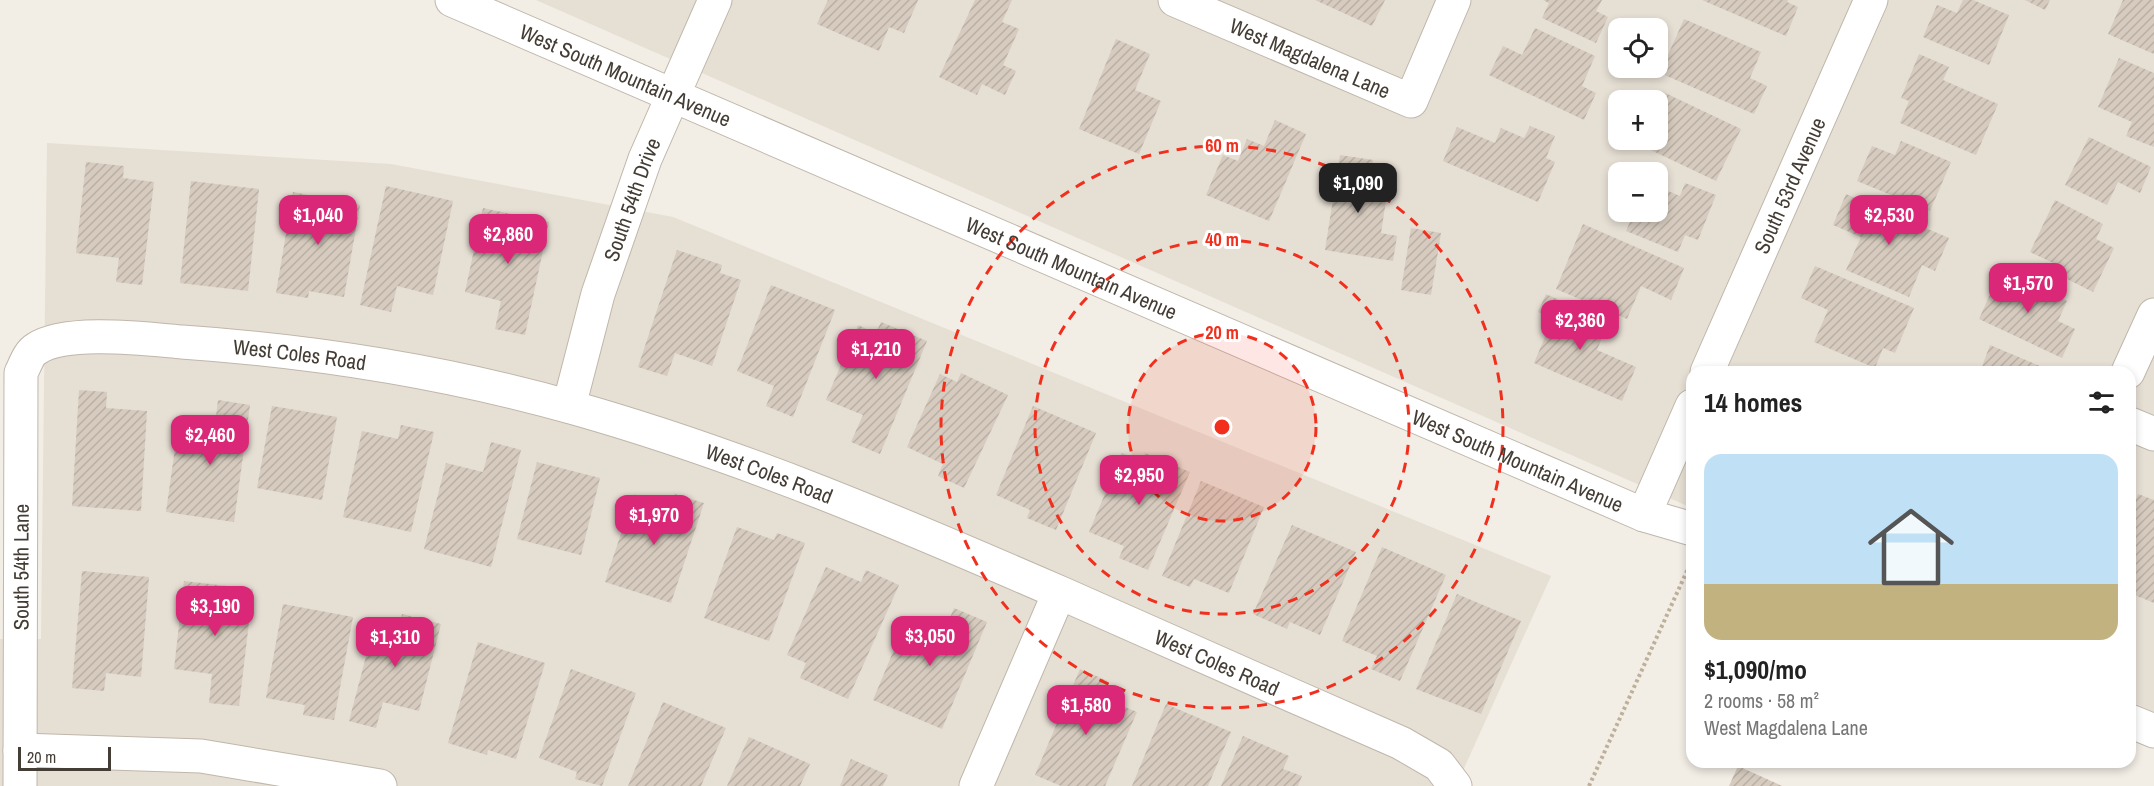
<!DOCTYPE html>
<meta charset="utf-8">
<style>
body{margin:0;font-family:"Archivo Narrow",sans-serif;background:#f6f6f6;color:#222;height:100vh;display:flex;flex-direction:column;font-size:22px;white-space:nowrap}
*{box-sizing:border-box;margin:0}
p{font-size:20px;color:#767676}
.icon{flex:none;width:33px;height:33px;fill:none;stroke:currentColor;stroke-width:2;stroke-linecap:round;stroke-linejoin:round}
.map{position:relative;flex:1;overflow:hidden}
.side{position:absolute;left:1686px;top:366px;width:450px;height:402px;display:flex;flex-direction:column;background:#fff;border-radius:18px;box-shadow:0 3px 9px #0003}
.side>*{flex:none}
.controls{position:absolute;left:1608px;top:18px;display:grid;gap:12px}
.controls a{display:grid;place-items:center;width:60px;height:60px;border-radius:12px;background:#fff;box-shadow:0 3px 9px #0003;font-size:30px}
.scale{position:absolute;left:18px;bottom:15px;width:93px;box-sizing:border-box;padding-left:6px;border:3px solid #443d35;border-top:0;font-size:16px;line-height:21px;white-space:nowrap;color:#443d35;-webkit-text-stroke:4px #fff;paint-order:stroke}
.price{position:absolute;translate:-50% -51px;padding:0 14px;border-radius:12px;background:#db2777;color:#fff;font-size:20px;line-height:39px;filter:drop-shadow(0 2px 3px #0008)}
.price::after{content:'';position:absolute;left:50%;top:36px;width:18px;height:14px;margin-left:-9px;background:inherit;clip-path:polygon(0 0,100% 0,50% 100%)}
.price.on{background:#222;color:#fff}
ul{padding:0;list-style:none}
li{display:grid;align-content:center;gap:12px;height:318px;padding:0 18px}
li span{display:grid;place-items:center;height:186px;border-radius:18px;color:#555}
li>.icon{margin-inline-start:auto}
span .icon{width:108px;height:108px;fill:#fffc;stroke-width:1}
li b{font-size:26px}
h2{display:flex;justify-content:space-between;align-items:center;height:72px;padding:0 18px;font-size:26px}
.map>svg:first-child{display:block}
.residential{fill:#e6dfd4;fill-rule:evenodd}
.building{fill:url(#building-hatch)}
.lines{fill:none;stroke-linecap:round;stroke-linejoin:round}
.minor-casing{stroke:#c0b7ab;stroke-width:35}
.tertiary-casing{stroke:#c0b7ab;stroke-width:35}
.path{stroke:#beaf9a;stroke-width:4;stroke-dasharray:3 3;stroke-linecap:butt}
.minor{stroke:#fff;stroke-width:33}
.tertiary{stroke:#fff;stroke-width:33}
.ring{fill:none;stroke:#f22e1c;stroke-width:3;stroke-dasharray:10 8}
.labels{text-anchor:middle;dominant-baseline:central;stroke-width:6;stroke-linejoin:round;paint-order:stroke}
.street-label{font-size:21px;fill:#443d35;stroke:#fff}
.centre{fill:#f22e1c;stroke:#fff;stroke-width:3}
.ring-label{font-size:18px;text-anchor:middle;font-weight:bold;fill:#f22e1c;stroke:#fff;stroke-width:6;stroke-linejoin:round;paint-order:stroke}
</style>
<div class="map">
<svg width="2154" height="786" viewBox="0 0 2154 786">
<defs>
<pattern id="building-hatch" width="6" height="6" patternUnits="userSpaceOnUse" patternTransform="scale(1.5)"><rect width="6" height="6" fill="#d6cbbe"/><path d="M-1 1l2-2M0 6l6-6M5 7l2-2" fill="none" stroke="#b9afa4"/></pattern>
</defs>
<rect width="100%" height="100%" fill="#f2ede5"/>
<g class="residential">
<path d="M 536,0 L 2154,0 L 2154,712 L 2130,701 L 2130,372 L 1692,372 L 1692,508 ZM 1618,28 L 1658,28 L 1658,68 L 1618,68 ZM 1618,100 L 1658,100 L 1658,140 L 1618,140 ZM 1618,172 L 1658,172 L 1658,212 L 1618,212 Z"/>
<polygon points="47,143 391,164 673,217 1551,576 1456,786 0,786 0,639 41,639"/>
</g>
<g class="building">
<polygon points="828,0 918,0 904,33 889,27 879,51 817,24"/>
<polygon points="975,0 1012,0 1002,22 1019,29 1003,65 1016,71 1005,95 982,84 977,95 939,77"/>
<polygon points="1315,0 1385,0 1372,26"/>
<polygon points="1543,0 1602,0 1596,11 1608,17 1596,43 1542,18 1549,3"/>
<polygon points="1702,0 1788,0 1787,2 1798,7 1786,36"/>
<polygon points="1963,0 1973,0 2009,15 1989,65 1923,37 1937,5 1957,13"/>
<polygon points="2025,0 2050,0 2045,10"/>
<polygon points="2123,0 2154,0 2154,54 2108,34"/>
<polygon points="1684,19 1761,52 1750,78 1767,86 1754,114 1660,73"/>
<polygon points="1535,28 1595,56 1582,86 1596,93 1584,120 1489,75 1503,46 1522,55"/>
<polygon points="1116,39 1150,54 1135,90 1161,101 1139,154 1079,129"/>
<polygon points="1919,54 1949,67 1943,80 1998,104 1976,155 1900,123 1909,101 1901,98"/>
<polygon points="2119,58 2154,73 2154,147 2126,136 2132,122 2098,107"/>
<polygon points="1661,91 1741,129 1716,181 1636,143 1638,140 1658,140 1656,100"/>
<polygon points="1275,120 1306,134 1269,221 1206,195 1223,155 1238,161 1247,139 1264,146"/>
<polygon points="1530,126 1555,136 1546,158 1555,162 1538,202 1443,161 1457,127 1495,143 1501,128 1524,138"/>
<polygon points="2089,137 2151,167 2140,193 2118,182 2107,205 2065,185"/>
<polygon points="1901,141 1951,162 1930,211 1857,181 1872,146 1895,155"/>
<polygon points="1340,155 1373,160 1368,191 1387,194 1381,233 1397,236 1393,261 1325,250"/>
<polygon points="86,162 124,166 123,178 154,182 142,285 116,282 119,258 76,253"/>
<polygon points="191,181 259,189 248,291 180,283"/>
<polygon points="1685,183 1716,195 1698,240 1685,235 1678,252 1626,231 1634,212 1658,212 1658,187 1680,196"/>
<polygon points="386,186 453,201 433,295 397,286 391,312 360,305"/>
<polygon points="293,192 360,205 344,297 309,291 308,298 276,293"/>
<polygon points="1846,194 1949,238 1935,271 1922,265 1909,297 1846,270 1861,237 1833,225"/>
<polygon points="2055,200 2103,224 2096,239 2114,248 2093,292 2063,277 2066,269 2030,252"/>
<polygon points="483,208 549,222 525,335 495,329 501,301 465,292"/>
<polygon points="1583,224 1684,268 1671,300 1641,286 1627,319 1556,289"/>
<polygon points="1411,228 1441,233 1431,295 1401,290"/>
<polygon points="677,250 722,265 720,273 741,280 712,366 675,353 667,376 638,367"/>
<polygon points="1815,266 1914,308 1895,353 1883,348 1875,368 1814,342 1828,310 1801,298"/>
<polygon points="2001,270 2067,301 2058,321 2075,329 2062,358 1979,319"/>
<polygon points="771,285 835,310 793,417 766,406 774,386 737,371"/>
<polygon points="1546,294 1592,315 1586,328 1603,335 1597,350 1636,367 1622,401 1534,363 1553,318 1538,312"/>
<polygon points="881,322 927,341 880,454 851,442 863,415 826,400 858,325 876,333"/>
<polygon points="1990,345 2042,367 2040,372 1980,372"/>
<polygon points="961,373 1008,395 964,488 938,476 943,464 907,447 940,374 957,382"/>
<polygon points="79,390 107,392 106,408 147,411 141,511 72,506"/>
<polygon points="218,400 250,405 234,522 166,512 178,427 214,432"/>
<polygon points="272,406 337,417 322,500 257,488"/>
<polygon points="1033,406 1096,433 1056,530 1027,518 1030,510 996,495"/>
<polygon points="401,425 434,432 411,532 343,517 362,431 398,439"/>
<polygon points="491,442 521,450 491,567 424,549 446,463 483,472"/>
<polygon points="1122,453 1142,461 1145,453 1190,472 1148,570 1119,558 1124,546 1089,532"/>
<polygon points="537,462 600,478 581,555 517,539"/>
<polygon points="1201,481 1264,507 1229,593 1194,579 1190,587 1162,576"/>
<polygon points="634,494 670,506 675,494 704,503 671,603 605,582"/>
<polygon points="2138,494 2154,500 2154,603 2130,593 2130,514"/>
<polygon points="1292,525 1356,552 1320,635 1290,622 1287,629 1253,614"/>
<polygon points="737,527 774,540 777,533 805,543 769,641 704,618"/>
<polygon points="1382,547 1446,575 1400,681 1371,669 1377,656 1342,641"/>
<polygon points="826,567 861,582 866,570 899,585 848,699 800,678 806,663 787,655"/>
<polygon points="82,571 149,577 141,677 106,673 104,691 72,688"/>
<polygon points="184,581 253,589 239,706 209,703 212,674 174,669"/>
<polygon points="1457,594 1521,621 1481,714 1416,689"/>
<polygon points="283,604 353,617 334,720 303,715 305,705 266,698"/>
<polygon points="954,608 987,622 942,729 873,700 908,616 944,632"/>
<polygon points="402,614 441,624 419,711 383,702 376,728 349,721 375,622 398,629"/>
<polygon points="478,642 545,663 516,759 488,750 487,755 448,743"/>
<polygon points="571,669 636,693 602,786 575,779 577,772 539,758"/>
<polygon points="1080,669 1108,681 1101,697 1137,712 1105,786 1061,786 1035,775"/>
<polygon points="663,702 726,728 701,786 628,786"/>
<polygon points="1166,704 1231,732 1208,786 1132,786"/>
<polygon points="1243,736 1289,756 1283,769 1302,776 1298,786 1221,786"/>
<polygon points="749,737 810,764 800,786 727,786"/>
<polygon points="851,759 888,775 883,786 840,786"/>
<polygon points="1738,766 1782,786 1729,786"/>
</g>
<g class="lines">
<g class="minor-casing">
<g id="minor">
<path id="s1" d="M 1175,0 L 1411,101 L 1454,0"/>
<path id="s2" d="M 1707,372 L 1871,0"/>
<polyline points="2128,372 2154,315"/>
<path id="s3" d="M 569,406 L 598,294 L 645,159 L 715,0"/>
<polyline points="2130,424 2154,434"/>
<polyline points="1644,515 1692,406"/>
<polyline points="20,750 201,756 380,786"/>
<path id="s4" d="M 20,786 L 21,373 C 25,365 29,353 36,349 C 65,329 146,339 182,342 C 313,351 447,372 574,408 C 744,456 902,524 1063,594 C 1176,644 1288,694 1401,743 L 1439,765 L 1455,786"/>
<polyline points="976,786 1059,593"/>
</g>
</g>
<g class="tertiary-casing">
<g id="tertiary">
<path id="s5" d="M 452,0 L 1644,515 L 1692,529"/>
<polyline points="2130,721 2154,731"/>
</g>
</g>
<polyline class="path" points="1589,786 1692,560"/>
<use href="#minor" class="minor"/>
<use href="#tertiary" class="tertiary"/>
</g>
<circle cx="1222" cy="427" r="94" fill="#f22e1c" fill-opacity=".12"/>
<g class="ring">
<circle cx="1222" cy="427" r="94"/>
<circle cx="1222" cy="427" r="187"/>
<circle cx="1222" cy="427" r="281"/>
</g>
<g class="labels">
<g class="street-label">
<text stroke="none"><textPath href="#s1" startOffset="147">West Magdalena Lane</textPath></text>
<text stroke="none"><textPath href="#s5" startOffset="189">West South Mountain Avenue</textPath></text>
<text stroke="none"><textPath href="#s2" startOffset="204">South 53rd Avenue</textPath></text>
<text stroke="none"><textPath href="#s3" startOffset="216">South 54th Drive</textPath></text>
<text stroke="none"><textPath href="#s5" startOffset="675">West South Mountain Avenue</textPath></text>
<text stroke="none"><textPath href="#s4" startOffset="708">West Coles Road</textPath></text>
<text stroke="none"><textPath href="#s5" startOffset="1161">West South Mountain Avenue</textPath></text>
<text stroke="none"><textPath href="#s4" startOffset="1194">West Coles Road</textPath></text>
<text stroke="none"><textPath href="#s4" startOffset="219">South 54th Lane</textPath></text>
<text stroke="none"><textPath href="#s4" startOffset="1680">West Coles Road</textPath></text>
</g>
</g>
<circle cx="1222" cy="427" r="9" class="centre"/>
<g class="ring-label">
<text x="1222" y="152">60 m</text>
<text x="1222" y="246">40 m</text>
<text x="1222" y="339">20 m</text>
</g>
</svg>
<div class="controls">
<a><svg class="icon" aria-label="locate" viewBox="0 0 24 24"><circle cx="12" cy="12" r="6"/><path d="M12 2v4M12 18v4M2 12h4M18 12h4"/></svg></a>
<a>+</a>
<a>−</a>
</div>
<div class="scale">20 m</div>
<b class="price on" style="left:1358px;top:214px">$1,090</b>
<b class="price" style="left:318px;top:246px">$1,040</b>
<b class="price" style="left:1889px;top:246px">$2,530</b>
<b class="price" style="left:508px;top:265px">$2,860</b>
<b class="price" style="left:2028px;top:314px">$1,570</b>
<b class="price" style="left:1580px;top:351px">$2,360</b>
<b class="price" style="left:876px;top:380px">$1,210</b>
<b class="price" style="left:210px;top:466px">$2,460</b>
<b class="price" style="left:1139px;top:506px">$2,950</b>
<b class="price" style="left:654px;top:546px">$1,970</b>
<b class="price" style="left:215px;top:637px">$3,190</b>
<b class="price" style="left:930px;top:667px">$3,050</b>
<b class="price" style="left:395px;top:668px">$1,310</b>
<b class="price" style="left:1086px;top:736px">$1,580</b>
<section class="side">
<h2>14 homes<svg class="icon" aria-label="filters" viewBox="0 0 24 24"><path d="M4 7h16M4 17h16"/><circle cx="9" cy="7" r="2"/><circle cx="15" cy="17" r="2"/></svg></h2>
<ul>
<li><span style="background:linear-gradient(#bfe0f5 70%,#c2b280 0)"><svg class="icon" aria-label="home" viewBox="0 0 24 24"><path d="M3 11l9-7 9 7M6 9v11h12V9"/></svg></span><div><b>$1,090/mo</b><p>2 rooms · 58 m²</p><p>West Magdalena Lane</p></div></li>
</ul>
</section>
</div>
